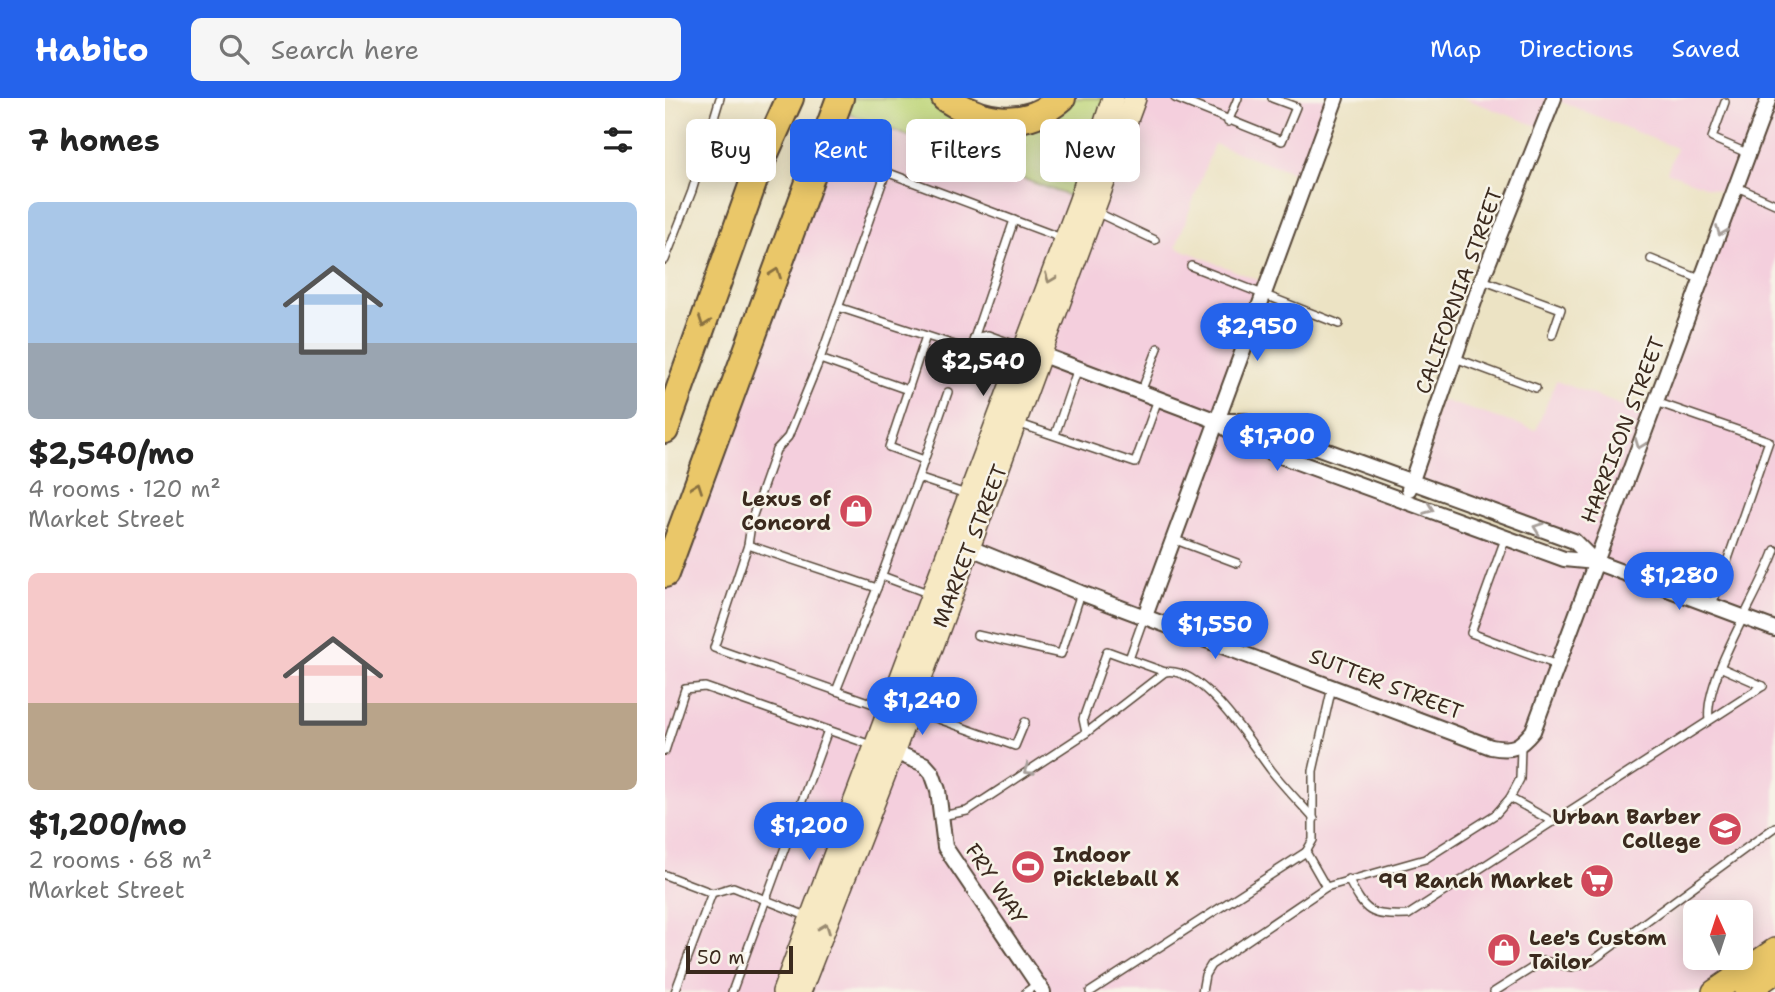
<!DOCTYPE html>
<meta charset="utf-8">
<style>
body{margin:0;font-family:"Shantell Sans",sans-serif;background:#f6f6f6;color:#222;height:100vh;display:flex;flex-direction:column;font-size:26px;white-space:nowrap}
*{box-sizing:border-box;margin:0}
p{font-size:23px;color:#767676}
.icon{flex:none;width:38px;height:38px;fill:none;stroke:currentColor;stroke-width:2;stroke-linecap:round;stroke-linejoin:round}
.map{position:relative;flex:1;overflow:hidden}
.side{display:flex;flex-direction:column;background:#fff;width:665px}
.side>*{flex:none}
.top-card{position:absolute;left:21px;top:21px;width:665px;height:63px;display:flex;gap:14px}
.needle{width:46px;rotate:357deg}
.tools{position:absolute;left:1018px;top:802px;display:grid;gap:14px}
.tools a{display:grid;place-items:center;width:70px;height:70px;border-radius:10px;background:#fff;box-shadow:0 4px 18px #0003;font-size:35px}
.scale{position:absolute;left:21px;bottom:18px;width:107px;box-sizing:border-box;padding-left:7px;border:4px solid #3b2a1e;border-top:0;font-size:19px;line-height:24px;white-space:nowrap;color:#3b2a1e;-webkit-text-stroke:5px #f7f3e8;paint-order:stroke}
.price{position:absolute;translate:-50% -60px;padding:0 16px;border-radius:24px;background:#2563eb;color:#fff;font-size:23px;line-height:46px;filter:drop-shadow(0 2px 4px #0008)}
.price::after{content:'';position:absolute;left:50%;top:42px;width:21px;height:16px;margin-left:-10px;background:inherit;clip-path:polygon(0 0,100% 0,50% 100%)}
.price.selected{background:#222;color:#fff}
ul{padding:0;list-style:none}
li{display:grid;align-content:center;gap:14px;height:371px;padding:0 28px}
li span{display:grid;place-items:center;height:217px;border-radius:10px;color:#555}
li>.icon{margin-inline-start:auto}
span .icon{width:126px;height:126px;fill:#fffc;stroke-width:1}
li b{font-size:30px}
h2{display:flex;justify-content:space-between;align-items:center;height:84px;padding:0 28px;font-size:30px}
.tag{padding:0 24px;border-radius:10px;background:#fff;box-shadow:0 4px 18px #0003;font-size:24px;line-height:63px}
.tag.selected{background:#2563eb;color:#fff}
header{display:flex;align-items:center;gap:42px;box-sizing:border-box;height:98px;padding:0 35px;background:#2563eb;color:#fff}
header strong{font-size:33px}
nav{display:flex;gap:38px;margin-inline-start:auto;font-size:24px}
.search{width:490px;height:63px;background:#f6f6f6;display:flex;align-items:center;gap:18px;box-sizing:border-box;padding:0 24px;border-radius:10px;color:#767676;font-size:26px}
main{display:flex;flex:1;min-height:0}
.map>svg:first-child{display:block}
.built{fill:#f4cfdd;fill-rule:evenodd}
.green{fill:#bfd67a;stroke:#7d804c;stroke-width:2}
.lines{fill:none;stroke-linecap:round;stroke-linejoin:round}
.service-casing{stroke:#564637;stroke-width:10}
.minor-casing{stroke:#564637;stroke-width:18}
.secondary-casing{stroke:#564637;stroke-width:24}
.primary-casing{stroke:#564637;stroke-width:26}
.motorway-casing{stroke:#564637;stroke-width:30}
.service{stroke:#fff;stroke-width:7}
.minor{stroke:#fff;stroke-width:14}
.secondary{stroke:#f7e9c3;stroke-width:21}
.primary{stroke:#eac769;stroke-width:23}
.motorway{stroke:#eac769;stroke-width:26}
.oneway{stroke:#a79f9a}
.oneway2{stroke:#8a7140}
.oneway3{stroke:#998a70}
.labels{text-anchor:middle;dominant-baseline:central;stroke-width:5;stroke-linejoin:round;paint-order:stroke}
.street-label{font-size:21px;fill:#3b2a1e;stroke:#f7f3e8}
.poi-label{font-size:21px;font-weight:bold;fill:#3b2a1e;stroke:#f7f3e8;text-anchor:end}
</style>
<header>
<strong>Habito</strong>
<div class="search"><svg class="icon" aria-label="search" viewBox="0 0 24 24"><circle cx="10" cy="10" r="6"/><path d="M15 15l6 6"/></svg>Search here</div>
<nav><a>Map</a><a>Directions</a><a>Saved</a></nav>
</header>
<main>
<section class="side">
<h2>7 homes<svg class="icon" aria-label="filters" viewBox="0 0 24 24"><path d="M4 7h16M4 17h16"/><circle cx="9" cy="7" r="2"/><circle cx="15" cy="17" r="2"/></svg></h2>
<ul>
<li><span style="background:linear-gradient(#a9c7e8 65%,#9aa5b1 0)"><svg class="icon" aria-label="home" viewBox="0 0 24 24"><path d="M3 11l9-7 9 7M6 9v11h12V9"/></svg></span><div><b>$2,540/mo</b><p>4 rooms · 120 m²</p><p>Market Street</p></div></li>
<li><span style="background:linear-gradient(#f6c9c9 60%,#b9a48a 0)"><svg class="icon" aria-label="home" viewBox="0 0 24 24"><path d="M3 11l9-7 9 7M6 9v11h12V9"/></svg></span><div><b>$1,200/mo</b><p>2 rooms · 68 m²</p><p>Market Street</p></div></li>
</ul>
</section>
<div class="map">
<svg width="1110" height="894" viewBox="0 0 1110 894">
<rect width="100%" height="100%" fill="#f7f3e8"/>
<filter id="ink" filterUnits="userSpaceOnUse"><feTurbulence type="fractalNoise" baseFrequency=".0143" numOctaves="2"/><feDisplacementMap in="SourceGraphic" scale="14" xChannelSelector="R" yChannelSelector="G"/><feConvolveMatrix kernelMatrix="1 2 1 2 8 2 1 2 1" color-interpolation-filters="sRGB"/></filter>
<filter id="wash" filterUnits="userSpaceOnUse"><feTurbulence type="fractalNoise" baseFrequency=".00686" numOctaves="4" result="noise"/><feDisplacementMap in="SourceGraphic" scale="28" xChannelSelector="R" yChannelSelector="G"/><feGaussianBlur stdDeviation="1.57" result="paint"/><feColorMatrix in="noise" values="0 0 0 0 0 0 0 0 0 0 0 0 0 0 0 0 0 1.4 0 .05"/><feComposite in="paint" operator="in"/></filter>
<g filter="url(#wash)">
<rect width="100%" height="100%" fill="#ece3c4"/>
<g class="built">
<path d="M 470,0 L 659,0 L 670,4 L 642,79 L 549,46 L 511,149 L 602,186 L 552,323 L 580,345 L 929,464 L 909,443 L 746,385 L 776,302 L 871,332 L 891,283 L 985,318 L 1069,99 L 1002,74 L 1011,50 L 889,1 L 878,30 L 798,0 L 1110,0 L 1110,857 L 1054,894 L 135,894 ZM 1031,814 L 1076,814 L 1076,859 L 1031,859 Z"/>
<polygon points="171,11 415,102 118,894 0,894 0,476"/>
</g>
<polygon class="green" points="175,0 280,0 306,17 397,0 448,0 415,102 171,11"/>
</g>
<g filter="url(#ink)">
<g class="lines">
<g class="service-casing">
<g id="service">
<polyline points="510,0 617,43 631,9 607,0"/>
<polyline points="1060,4 1047,40 1082,55"/>
<polyline points="563,24 573,0"/>
<polyline points="1072,89 1110,106"/>
<polyline points="431,114 490,142"/>
<polyline points="986,161 1037,182"/>
<polyline points="0,162 27,93 55,0"/>
<polyline points="526,168 674,226"/>
<polyline points="817,182 896,211 887,237"/>
<polyline points="173,209 305,252 349,122"/>
<polygon points="323,237 359,250 339,258 317,250 309,240"/>
<polyline points="790,260 871,290"/>
<polyline points="155,261 243,292"/>
<polyline points="476,294 493,250"/>
<polyline points="991,304 1104,343 1047,507"/>
<polyline points="352,325 470,365 493,301"/>
<polyline points="390,337 413,270"/>
<polyline points="259,362 224,349 261,238"/>
<polyline points="253,380 283,294"/>
<polyline points="301,396 253,380 212,490 83,447 87,420 111,352 123,339 155,261 221,74 399,141"/>
<polyline points="508,441 572,465"/>
<polyline points="840,441 806,535 892,567"/>
<polyline points="83,447 49,550 220,610"/>
<polyline points="217,478 265,496"/>
<polyline points="312,537 396,556 416,495"/>
<polyline points="464,561 500,574 421,635 418,621 442,553 464,561 479,519"/>
<polyline points="1057,570 1098,588"/>
<path d="M 500,574 C 537,567 586,646 606,672 C 619,689 635,705 649,721"/>
<polyline points="171,593 212,490"/>
<polyline points="248,612 350,648 360,624"/>
<path d="M 1044,622 C 1038,581 1095,496 1110,452"/>
<polyline points="0,653 20,591 40,589 209,648"/>
<polyline points="845,700 888,724"/>
<polyline points="276,718 302,713 421,635"/>
<polyline points="0,777 47,795 68,789 144,819"/>
<path d="M 683,781 C 701,815 704,818 743,817 L 1098,588"/>
<polyline points="661,789 641,754 648,742 648,673 667,589"/>
<polyline points="10,894 47,795"/>
<polyline points="67,894 163,632"/>
<polyline points="361,894 372,886"/>
<polyline points="425,894 641,754"/>
<polyline points="537,894 540,877 546,867 661,789 760,761 831,716 845,700 855,681 856,648"/>
<polyline points="829,894 878,863 907,869 927,863 1110,729"/>
</g>
</g>
<g class="minor-casing">
<g id="minor">
<polyline points="367,253 552,323"/>
<polyline points="744,391 817,181 889,0"/>
<path d="M 298,447 L 416,495 L 826,649 C 848,653 854,650 868,633 L 1104,0"/>
<polyline points="930,464 909,443 580,323 552,323 580,345 899,461 930,464 1110,531"/>
<polyline points="480,518 671,0"/>
<polyline points="222,651 259,666 267,675 273,692 280,749 378,894"/>
</g>
</g>
<g class="secondary-casing">
<g id="secondary">
<polyline points="118,894 415,102 448,0"/>
<polyline points="135,894 229,653 470,0"/>
</g>
</g>
<g class="primary-casing">
<g id="primary">
<polyline points="1049,894 1110,852"/>
<polyline points="1081,894 1110,874"/>
</g>
</g>
<g class="motorway-casing">
<g id="motorway">
<path d="M 280,0 C 319,25 359,33 397,0"/>
<polyline points="0,332 93,71 125,0"/>
<polyline points="0,476 175,0"/>
</g>
</g>
<use href="#service" class="service"/>
<use href="#minor" class="minor"/>
<use href="#secondary" class="secondary"/>
<use href="#primary" class="primary"/>
<use href="#motorway" class="motorway"/>
</g>
<defs><path id="oneway-chevron" d="M-2-3.5L2.5 0L-2 3.5" fill="none" stroke-width="1.6" stroke-linecap="round" stroke-linejoin="round" transform="scale(1.75)"/></defs>
<g class="oneway">
<use href="#oneway-chevron" transform="translate(1056 133) rotate(111)"/>
<use href="#oneway-chevron" transform="translate(975 346) rotate(111)"/>
<use href="#oneway-chevron" transform="translate(764 411) rotate(21)"/>
<use href="#oneway-chevron" transform="translate(873 430) rotate(-160)"/>
<use href="#oneway-chevron" transform="translate(363 672) rotate(147)"/>
</g>
<g class="oneway2">
<use href="#oneway-chevron" transform="translate(111 175) rotate(-70)"/>
<use href="#oneway-chevron" transform="translate(39 224) rotate(110)"/>
<use href="#oneway-chevron" transform="translate(32 389) rotate(-70)"/>
</g>
<g class="oneway3">
<use href="#oneway-chevron" transform="translate(385 180) rotate(111)"/>
<use href="#oneway-chevron" transform="translate(160 830) rotate(-69)"/>
</g>
</g>
<defs>
<g id="shop-disc" transform="scale(1.75)"><circle r="9.5" fill="#d1495b" stroke="#f7f3e8"/><path d="M-5-2.5h2.3a2.7 3.5 0 0 1 5.4 0H5L5.5 6h-11ZM-1.5-2.5h3a1.5 2.3 0 0 0-3 0Z" fill="#fff"/></g>
<g id="school-disc" transform="scale(1.75)"><circle r="9.5" fill="#d1495b" stroke="#f7f3e8"/><path d="M0-5L7-2L0 1L-7-2ZM-4 1L0 2.5L4 1V4Q0 6-4 4Z" fill="#fff"/></g>
<g id="stadium-disc" transform="scale(1.75)"><circle r="9.5" fill="#d1495b" stroke="#f7f3e8"/><path d="M0-5a6.5 5 0 1 0 0 10a6.5 5 0 1 0 0-10ZM-3.5-1.8h7v3.6h-7Z" fill="#fff"/></g>
<g id="supermarket-disc" transform="scale(1.75)"><circle r="9.5" fill="#d1495b" stroke="#f7f3e8"/><path d="M-6-5.5h2.5l.6 2H6L4.5 2H-2.5L-4.4-4H-6ZM-1.5 3.2a1.3 1.3 0 1 0 .1 0ZM3 3.2a1.3 1.3 0 1 0 .1 0Z" fill="#fff"/></g>
</defs>
<g fill-rule="evenodd">
<use href="#shop-disc" x="191" y="413"/>
<use href="#school-disc" x="1060" y="731"/>
<use href="#stadium-disc" x="363" y="769"/>
<use href="#supermarket-disc" x="932" y="783"/>
<use href="#shop-disc" x="839" y="852"/>
</g>
<g class="labels">
<g class="street-label">
<text transform="translate(794 193) rotate(-70)">CALIFORNIA STREET</text>
<text transform="translate(958 332) rotate(-69)">HARRISON STREET</text>
<text transform="translate(305 448) rotate(-69)">MARKET STREET</text>
<text transform="translate(721 586) rotate(21)">SUTTER STREET</text>
<text transform="translate(331 786) rotate(56)">FRY WAY</text>
</g>
<g class="poi-label">
<text x="166" y="401">Lexus of<tspan x="166" dy="24">Concord</tspan></text>
<text x="1036" y="719">Urban Barber<tspan x="1036" dy="24">College</tspan></text>
<text x="388" y="757" text-anchor="start">Indoor<tspan x="388" dy="24">Pickleball X</tspan></text>
<text x="908" y="783">99 Ranch Market</text>
<text x="864" y="840" text-anchor="start">Lee's Custom<tspan x="864" dy="24">Tailor</tspan></text>
</g>
</g>
</svg>
<div class="tools">
<a><svg class="needle" viewBox="-14 -14 28 28"><path d="M0-13l5 13h-10z" fill="#e53935"/><path d="M0 13l5-13h-10z" fill="#767676"/></svg></a>
</div>
<div class="scale">50 m</div>
<b class="price" style="left:592px;top:265px">$2,950</b>
<b class="price selected" style="left:318px;top:300px">$2,540</b>
<b class="price" style="left:612px;top:375px">$1,700</b>
<b class="price" style="left:1014px;top:514px">$1,280</b>
<b class="price" style="left:550px;top:563px">$1,550</b>
<b class="price" style="left:257px;top:639px">$1,240</b>
<b class="price" style="left:144px;top:764px">$1,200</b>
<div class="top-card">
<a class="tag">Buy</a>
<a class="tag selected">Rent</a>
<a class="tag">Filters</a>
<a class="tag">New</a>
</div>
</div>
</main>
